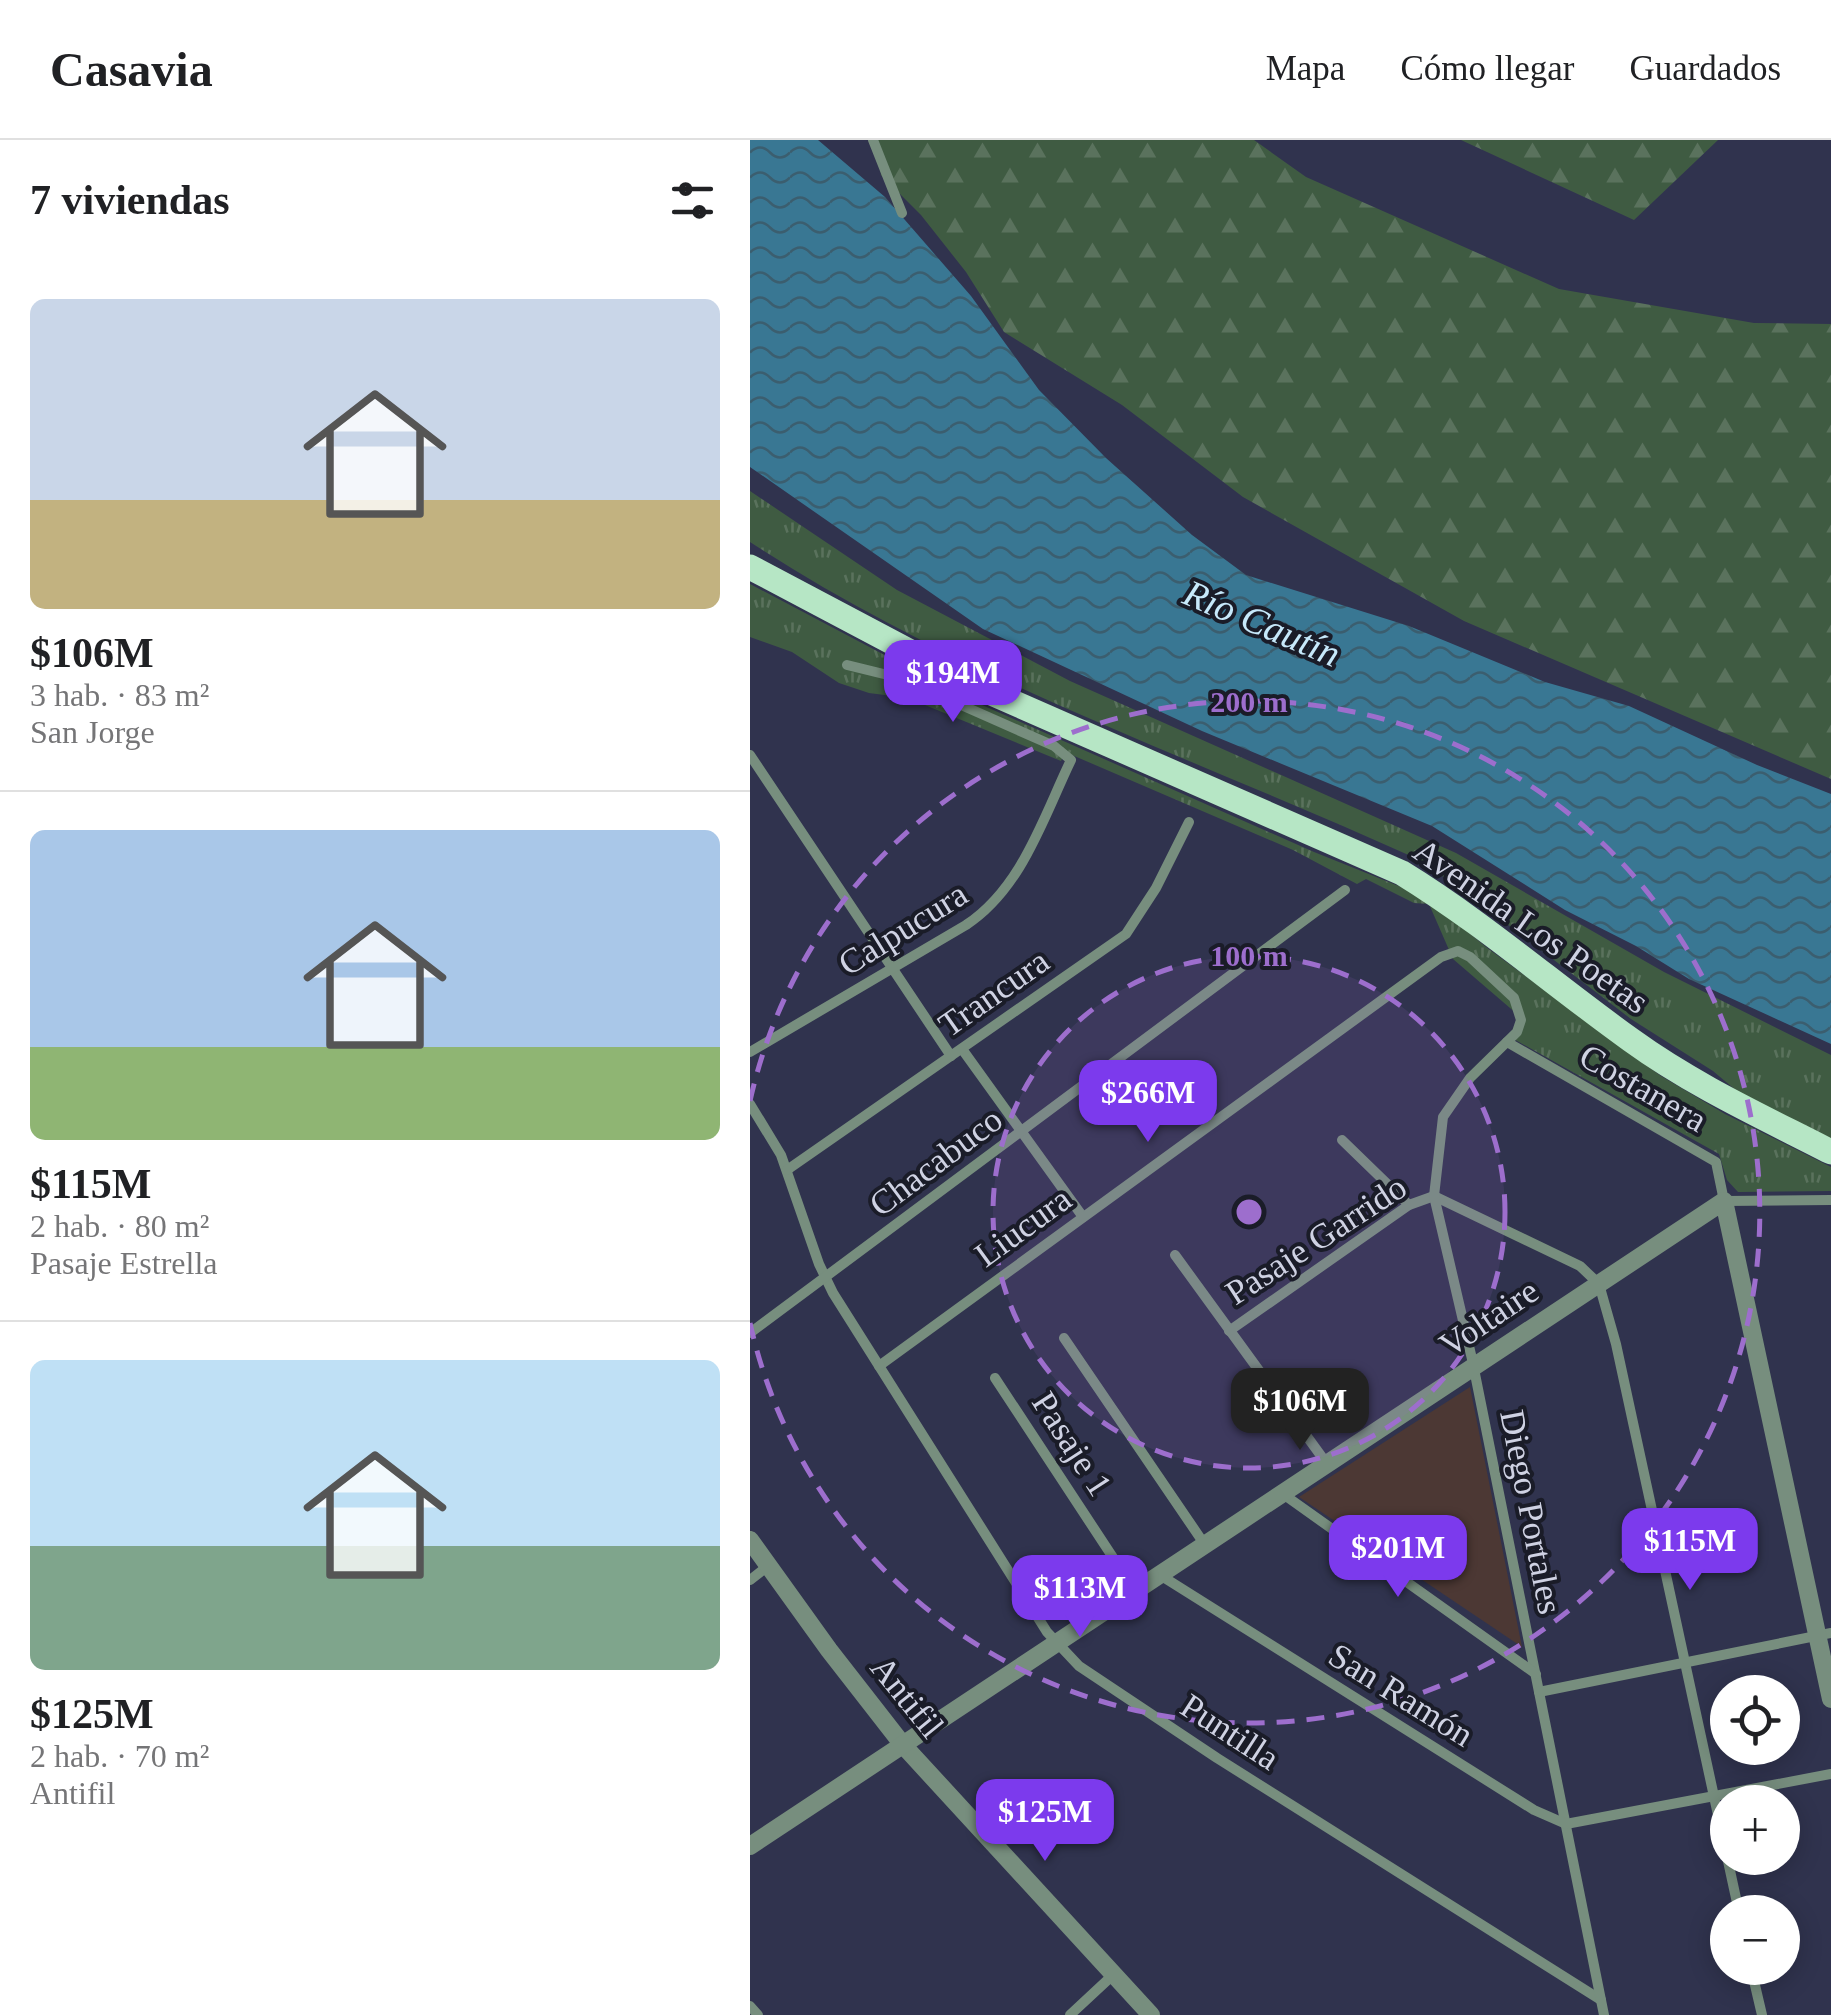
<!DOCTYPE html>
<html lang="es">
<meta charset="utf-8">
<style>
body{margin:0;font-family:Georgia,serif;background:#f6f6f6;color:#202124;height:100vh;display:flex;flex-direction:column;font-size:38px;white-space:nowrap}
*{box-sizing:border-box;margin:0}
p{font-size:32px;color:#757577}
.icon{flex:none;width:55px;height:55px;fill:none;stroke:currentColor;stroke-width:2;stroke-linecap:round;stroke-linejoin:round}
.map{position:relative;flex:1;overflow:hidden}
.panel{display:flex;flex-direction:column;background:#fff;width:750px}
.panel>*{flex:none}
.tools{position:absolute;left:960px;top:1535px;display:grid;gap:20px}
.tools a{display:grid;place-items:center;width:90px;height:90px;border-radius:50%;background:#fff;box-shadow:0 5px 25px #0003;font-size:50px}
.price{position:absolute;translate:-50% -85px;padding:0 22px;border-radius:20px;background:#7c3aed;color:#fff;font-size:32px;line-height:65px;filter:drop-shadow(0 2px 5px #0008)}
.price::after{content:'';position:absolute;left:50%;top:60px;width:30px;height:22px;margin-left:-15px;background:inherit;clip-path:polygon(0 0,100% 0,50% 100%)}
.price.on{background:#222;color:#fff}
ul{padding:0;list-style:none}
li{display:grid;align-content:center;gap:20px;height:530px;padding:0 30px}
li+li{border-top:2px solid #e0e0e0}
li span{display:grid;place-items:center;height:310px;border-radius:15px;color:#555}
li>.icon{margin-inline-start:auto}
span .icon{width:180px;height:180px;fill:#fffc;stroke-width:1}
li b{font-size:42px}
h2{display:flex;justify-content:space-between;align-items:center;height:120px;padding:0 30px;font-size:42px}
header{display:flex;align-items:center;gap:60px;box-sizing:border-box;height:140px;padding:0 50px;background:#fff;border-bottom:2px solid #e0e0e0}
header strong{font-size:48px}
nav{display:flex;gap:55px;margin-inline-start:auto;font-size:35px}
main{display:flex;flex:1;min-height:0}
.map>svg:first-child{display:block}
.education{fill:#4c3834}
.grass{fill:url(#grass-tufts)}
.forest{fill:url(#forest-firs)}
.water{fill:url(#water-waves)}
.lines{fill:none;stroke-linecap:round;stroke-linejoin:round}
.minor{stroke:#778e7e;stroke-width:10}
.tertiary{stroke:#778e7e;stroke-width:18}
.primary{stroke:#b6e6c5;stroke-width:25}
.ring{fill:none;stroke:#9d6ecd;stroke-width:5;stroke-dasharray:18 12}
.labels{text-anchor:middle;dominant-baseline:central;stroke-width:8;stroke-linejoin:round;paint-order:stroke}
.street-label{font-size:35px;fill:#cfd2e3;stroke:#1a1c28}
.water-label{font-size:38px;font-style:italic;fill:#c7e9fb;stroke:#1a1c28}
.centre{fill:#9d6ecd;stroke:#1a1c28;stroke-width:5}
.ring-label{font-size:30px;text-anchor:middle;font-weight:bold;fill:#9d6ecd;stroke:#1a1c28;stroke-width:8;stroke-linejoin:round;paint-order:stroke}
</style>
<header>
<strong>Casavia</strong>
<nav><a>Mapa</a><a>Cómo llegar</a><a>Guardados</a></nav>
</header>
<main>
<section class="panel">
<h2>7 viviendas<svg class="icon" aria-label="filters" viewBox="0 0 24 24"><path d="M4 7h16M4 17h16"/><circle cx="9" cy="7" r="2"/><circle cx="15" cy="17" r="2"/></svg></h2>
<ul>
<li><span style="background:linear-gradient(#c9d6e8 65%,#c2b280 0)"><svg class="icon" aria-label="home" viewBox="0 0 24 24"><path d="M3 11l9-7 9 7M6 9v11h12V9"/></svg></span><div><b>$106M</b><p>3 hab. · 83 m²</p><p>San Jorge</p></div></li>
<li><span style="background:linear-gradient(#a9c7e8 70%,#8fb573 0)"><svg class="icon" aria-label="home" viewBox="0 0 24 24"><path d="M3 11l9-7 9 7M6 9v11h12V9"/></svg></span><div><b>$115M</b><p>2 hab. · 80 m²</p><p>Pasaje Estrella</p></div></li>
<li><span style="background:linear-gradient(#bfe0f5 60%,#7fa58c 0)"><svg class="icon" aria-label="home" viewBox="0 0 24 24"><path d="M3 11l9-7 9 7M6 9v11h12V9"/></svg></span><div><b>$125M</b><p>2 hab. · 70 m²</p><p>Antifil</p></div></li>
</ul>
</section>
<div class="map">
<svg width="1081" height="1875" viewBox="0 0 1081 1875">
<defs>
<pattern id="grass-tufts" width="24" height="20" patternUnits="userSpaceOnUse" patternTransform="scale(2.5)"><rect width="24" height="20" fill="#3f5b42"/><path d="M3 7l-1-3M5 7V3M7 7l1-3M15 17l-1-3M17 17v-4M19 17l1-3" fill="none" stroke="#5a725d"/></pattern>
<pattern id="forest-firs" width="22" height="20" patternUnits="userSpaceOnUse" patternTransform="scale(2.5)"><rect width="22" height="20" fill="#3f5b42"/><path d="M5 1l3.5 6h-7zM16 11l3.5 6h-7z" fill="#5a725d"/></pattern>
<pattern id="water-waves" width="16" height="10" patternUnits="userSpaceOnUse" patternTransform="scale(2.5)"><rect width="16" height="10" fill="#397793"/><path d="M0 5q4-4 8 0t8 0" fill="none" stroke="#3b5e6f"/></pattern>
</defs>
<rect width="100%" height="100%" fill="#30334e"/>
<polygon class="education" points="720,1247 772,1507 549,1357"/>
<g class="grass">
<path d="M 0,351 L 147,450 L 320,541 L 706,713 L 914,832 L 1081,915 L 1081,1001 L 1001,963 L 963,931 L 881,879 L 706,745 L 663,717 C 440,616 206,537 0,402 Z"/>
<polygon points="0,444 214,557 564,712 676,757 736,807 911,936 975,974 1081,1027 1081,1051 988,1052 977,1040 969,1014 760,897 774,880 703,819 679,764 664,763 616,739 607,744 543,710 315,612 311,621 158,558 119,553 89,543 42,512 0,497"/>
</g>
<g class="forest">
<polygon points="127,0 504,0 556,37 809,149 1004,183 1081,184 1081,639 714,481 493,357 372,265 254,192 216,132 171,75 131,35"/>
<polygon points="711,0 968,0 884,80"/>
</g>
<polygon class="water" points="0,0 68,0 135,57 221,156 289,250 356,318 442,395 496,435 659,486 795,542 879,566 1007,625 1081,654 1081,904 939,839 886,806 815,770 682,686 452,591 233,489 0,327"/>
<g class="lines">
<g class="minor">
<polyline points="123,0 152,73"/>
<polyline points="0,615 201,916"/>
<polyline points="757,902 966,1022 974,1061 1081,1060"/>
<polyline points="212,909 333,1077"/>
<path d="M 0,912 L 216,785 C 272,748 293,678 321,620 L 304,606 L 150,538 L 97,525"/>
<polyline points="0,964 31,1015 69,1124 83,1153 297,1492 329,1526 467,1618 851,1860"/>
<polyline points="592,1000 659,1065"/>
<polyline points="37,1030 376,794 406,748 439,682"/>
<polyline points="425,1115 577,1324"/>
<polyline points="479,1191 659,1065 684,1056 830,1126 849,1144 866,1204 989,1772"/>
<polyline points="0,1193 595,750"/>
<polyline points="314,1198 455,1405"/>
<polyline points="129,1226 691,817 708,811 720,817 764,858 771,880 767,892 720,938 693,977 684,1056 722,1219 854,1875"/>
<polyline points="245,1238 385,1451"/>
<polyline points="533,1354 786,1534"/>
<polyline points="410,1435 784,1670 816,1684 1081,1634"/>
<polyline points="0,1440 18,1426"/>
<polyline points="789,1552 1081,1493"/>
<polyline points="1001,1828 1012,1875"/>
<polyline points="0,1866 8,1875"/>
<polyline points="320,1875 364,1834"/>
</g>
<g class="tertiary">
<polyline points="0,1400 79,1510 153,1605 401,1875"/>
<polyline points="0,1706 974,1061 1081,1559"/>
</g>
<path class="primary" d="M 0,427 L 221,544 L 652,733 C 732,782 804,845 881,900 C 943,945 1013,977 1081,1012"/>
</g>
<circle cx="499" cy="1072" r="256" fill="#9d6ecd" fill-opacity=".12"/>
<g class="ring">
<circle cx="499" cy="1072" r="256"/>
<path d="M0 961A511 511 0 1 1 0 1183"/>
</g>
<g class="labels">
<g class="street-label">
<text transform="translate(781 786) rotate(35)">Avenida Los Poetas</text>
<text transform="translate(153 789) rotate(-32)">Calpucura</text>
<text transform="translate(244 853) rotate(-35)">Trancura</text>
<text transform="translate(893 948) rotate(30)">Costanera</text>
<text transform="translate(186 1022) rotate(-37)">Chacabuco</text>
<text transform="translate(273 1087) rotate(-36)">Liucura</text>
<text transform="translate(566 1100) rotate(-33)">Pasaje Garrido</text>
<text transform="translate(739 1178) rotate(-34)">Voltaire</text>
<text transform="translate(322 1304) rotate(57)">Pasaje 1</text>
<text transform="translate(781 1372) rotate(79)">Diego Portales</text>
<text transform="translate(651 1555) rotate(32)">San Ramón</text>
<text transform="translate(157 1557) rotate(51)">Antifil</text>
<text transform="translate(480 1592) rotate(33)">Puntilla</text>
</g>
<g class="water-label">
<text transform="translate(512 483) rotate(23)">Río Cautín</text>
</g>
</g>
<circle cx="499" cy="1072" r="15" class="centre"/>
<g class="ring-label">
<text x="499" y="572">200 m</text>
<text x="499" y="826">100 m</text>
</g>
</svg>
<div class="tools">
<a><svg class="icon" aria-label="locate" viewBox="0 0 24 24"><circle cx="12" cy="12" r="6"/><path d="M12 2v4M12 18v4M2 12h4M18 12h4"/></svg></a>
<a>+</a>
<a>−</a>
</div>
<b class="price" style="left:203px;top:585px">$194M</b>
<b class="price" style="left:398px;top:1005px">$266M</b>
<b class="price on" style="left:550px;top:1313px">$106M</b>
<b class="price" style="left:940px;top:1453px">$115M</b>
<b class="price" style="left:648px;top:1460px">$201M</b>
<b class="price" style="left:330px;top:1500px">$113M</b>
<b class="price" style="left:295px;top:1724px">$125M</b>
</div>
</main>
